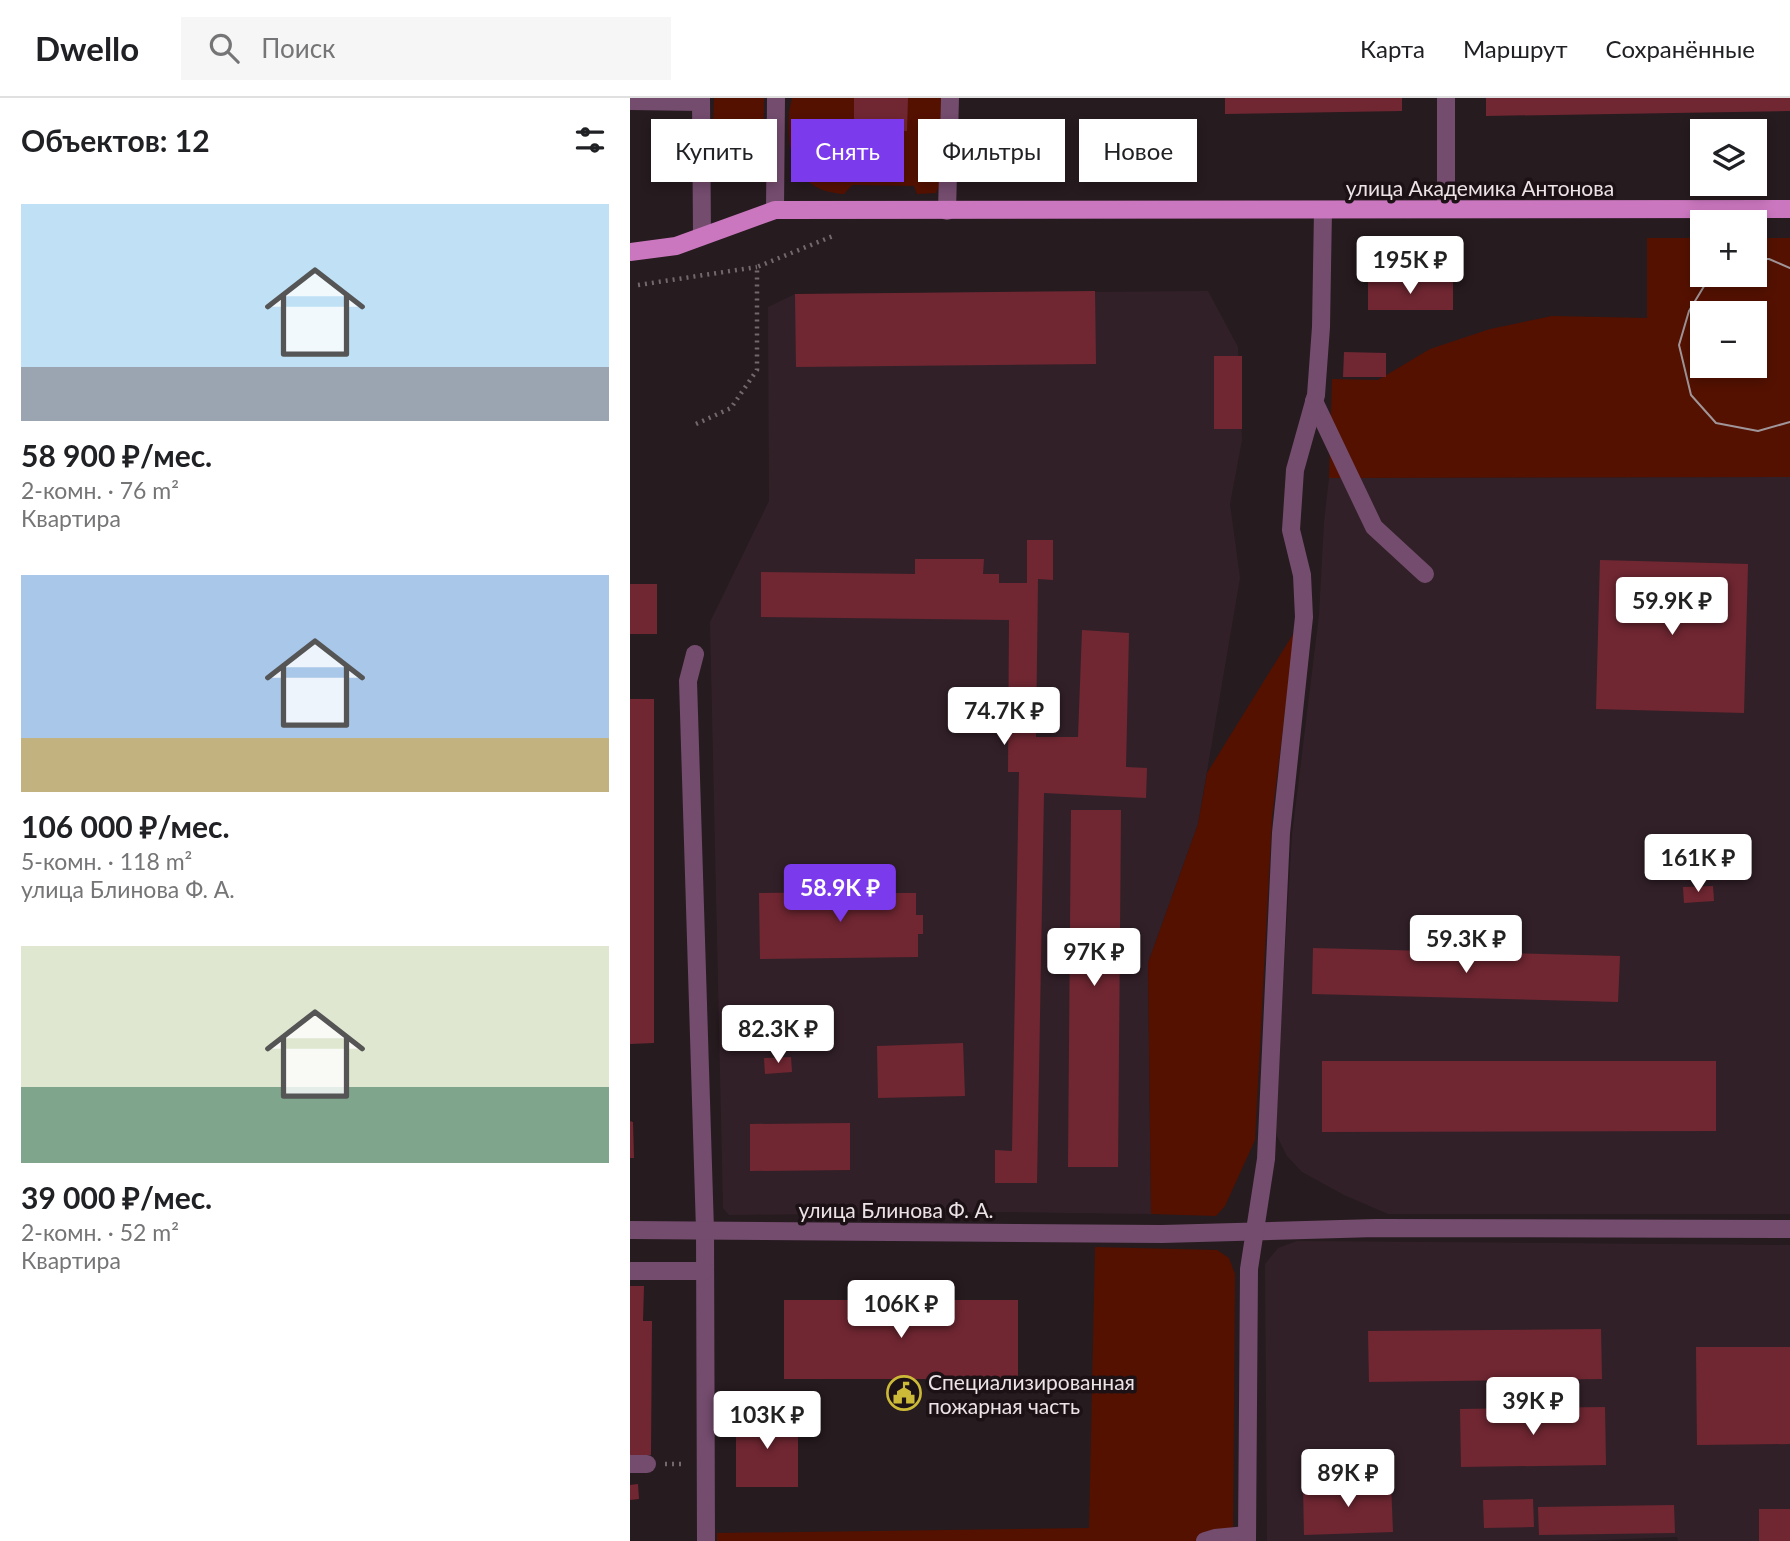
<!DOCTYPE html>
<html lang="ru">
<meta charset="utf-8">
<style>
body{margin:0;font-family:Lato,sans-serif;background:#f6f6f6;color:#202124;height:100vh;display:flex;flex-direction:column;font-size:26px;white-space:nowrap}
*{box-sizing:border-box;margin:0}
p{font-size:23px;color:#757577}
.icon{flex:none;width:38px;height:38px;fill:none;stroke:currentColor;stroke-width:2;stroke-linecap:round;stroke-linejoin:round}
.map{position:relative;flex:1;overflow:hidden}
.panel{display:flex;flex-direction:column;background:#fff;width:630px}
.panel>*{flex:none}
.hud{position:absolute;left:21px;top:21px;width:665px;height:63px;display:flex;gap:14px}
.controls{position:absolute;left:1060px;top:21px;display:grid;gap:14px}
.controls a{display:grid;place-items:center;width:77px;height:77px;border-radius:0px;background:#fff;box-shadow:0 4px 10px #0003;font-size:35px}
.price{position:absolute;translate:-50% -60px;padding:0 16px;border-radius:7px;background:#fff;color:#222;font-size:23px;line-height:46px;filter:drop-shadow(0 2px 4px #0008)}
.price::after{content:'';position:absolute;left:50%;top:42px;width:21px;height:16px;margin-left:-10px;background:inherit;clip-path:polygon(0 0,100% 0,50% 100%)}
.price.selected{background:#7c3aed;color:#fff}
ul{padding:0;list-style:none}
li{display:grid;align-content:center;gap:14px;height:371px;padding:0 21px}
li span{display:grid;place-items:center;height:217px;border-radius:0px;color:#555}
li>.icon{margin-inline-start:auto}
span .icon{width:126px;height:126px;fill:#fffc;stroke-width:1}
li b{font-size:30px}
h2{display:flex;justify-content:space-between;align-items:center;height:84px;padding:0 21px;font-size:30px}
.tag{padding:0 24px;border-radius:0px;background:#fff;box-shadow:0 4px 10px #0003;font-size:24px;line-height:63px}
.tag.selected{background:#7c3aed;color:#fff}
header{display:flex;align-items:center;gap:42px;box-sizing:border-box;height:98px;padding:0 35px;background:#fff;border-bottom:2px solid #e0e0e0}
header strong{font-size:33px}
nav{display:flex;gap:38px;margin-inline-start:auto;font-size:24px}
.search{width:490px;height:63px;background:#f6f6f6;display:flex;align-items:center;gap:18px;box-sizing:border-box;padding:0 24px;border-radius:0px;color:#757577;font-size:26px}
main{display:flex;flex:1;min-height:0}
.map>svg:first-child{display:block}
.built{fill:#322028}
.green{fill:#541100;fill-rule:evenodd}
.building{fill:#702732}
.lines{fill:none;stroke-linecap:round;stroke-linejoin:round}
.path{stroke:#73696c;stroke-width:4.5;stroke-dasharray:2 5;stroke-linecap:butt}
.minor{stroke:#744c6e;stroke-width:18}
.major{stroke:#cb77bf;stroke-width:18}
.tram{stroke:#a09699;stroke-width:2}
.labels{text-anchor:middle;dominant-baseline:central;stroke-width:7;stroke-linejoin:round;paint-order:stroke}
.street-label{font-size:21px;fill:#ece3e6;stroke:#1c1216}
.poi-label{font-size:21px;fill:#ece3e6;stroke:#1c1216;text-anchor:start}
</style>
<header>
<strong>Dwello</strong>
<div class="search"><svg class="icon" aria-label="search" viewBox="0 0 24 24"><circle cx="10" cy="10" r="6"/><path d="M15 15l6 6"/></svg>Поиск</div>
<nav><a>Карта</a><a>Маршрут</a><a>Сохранённые</a></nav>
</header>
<main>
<section class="panel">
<h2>Объектов: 12<svg class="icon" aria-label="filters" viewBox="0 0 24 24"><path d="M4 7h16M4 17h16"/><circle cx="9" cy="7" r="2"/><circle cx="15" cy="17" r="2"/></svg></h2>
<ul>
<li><span style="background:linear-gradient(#bfe0f5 75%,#9aa5b1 0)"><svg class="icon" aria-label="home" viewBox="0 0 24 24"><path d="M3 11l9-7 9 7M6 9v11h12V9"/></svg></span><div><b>58 900 ₽/мес.</b><p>2-комн. · 76 m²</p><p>Квартира</p></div></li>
<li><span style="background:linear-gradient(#a9c7e8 75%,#c2b280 0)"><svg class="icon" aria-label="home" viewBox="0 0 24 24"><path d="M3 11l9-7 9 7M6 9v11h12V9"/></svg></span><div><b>106 000 ₽/мес.</b><p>5-комн. · 118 m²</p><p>улица Блинова Ф. А.</p></div></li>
<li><span style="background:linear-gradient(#dfe7d0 65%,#7fa58c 0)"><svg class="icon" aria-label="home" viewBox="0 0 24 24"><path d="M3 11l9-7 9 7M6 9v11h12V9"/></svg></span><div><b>39 000 ₽/мес.</b><p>2-комн. · 52 m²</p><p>Квартира</p></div></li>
</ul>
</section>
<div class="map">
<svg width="1160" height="1443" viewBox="0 0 1160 1443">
<rect width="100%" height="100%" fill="#261b1f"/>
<g class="built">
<polygon points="578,193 608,249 612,342 600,406 610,480 568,726 518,865 521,1116 365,1114 99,1117 93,1110 80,524 139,403 138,209 165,196"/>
<polygon points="1160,379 1160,1116 758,1116 714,1097 672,1074 657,1058 647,1038 645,1022 662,737 689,517 694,425 699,380"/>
<polygon points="667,1143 1160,1147 1160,1443 1048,1443 1047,1439 948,1443 637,1443 635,1166 648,1150"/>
</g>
<g class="green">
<path d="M 84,0 L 134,0 L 133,64 L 127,76 C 70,100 84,35 84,0 Z"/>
<path d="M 162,0 L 313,0 L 312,81 L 306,95 L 287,96 L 284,88 L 222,87 L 214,96 C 167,93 156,59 159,16 C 159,11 161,6 162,0 Z"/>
<path d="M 1017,140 L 1073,140 L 1073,177 L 1125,177 L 1125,140 L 1160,140 L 1160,379 L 699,380 L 702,281 L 748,282 L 800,251 L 860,231 L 922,218 L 1017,220 ZM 1073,215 L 1125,215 L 1125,268 L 1073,268 Z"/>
<polygon points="665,533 642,719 625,1042 595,1108 586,1118 521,1116 518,865 568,726 577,675"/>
<polygon points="465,1149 587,1152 599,1160 605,1176 603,1443 87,1443 87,1435 459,1430"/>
</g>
<g class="building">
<polygon points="224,0 278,0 277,33 224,32"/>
<polygon points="595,0 772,0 772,13 595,16"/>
<polygon points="856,0 1160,0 1160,13 856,18"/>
<rect x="738" y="184" width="85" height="28"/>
<polygon points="465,193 466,266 166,269 165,196"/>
<polygon points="714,254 756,255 756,279 713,279"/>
<rect x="584" y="258" width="28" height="73"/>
<polygon points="397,442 423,442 423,482 408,481 406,639 448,639 452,532 499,535 496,669 517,670 516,700 414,695 407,1085 365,1085 365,1052 382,1053 389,674 378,674 379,522 131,519 131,474 285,476 285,461 354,461 353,476 369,476 369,485 397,485"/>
<polygon points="970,462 1118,466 1114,615 966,611"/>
<rect x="0" y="486" width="27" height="50"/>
<polygon points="0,601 24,601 24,945 0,946"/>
<polygon points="441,712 491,712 488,1069 438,1069"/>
<polygon points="218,781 254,781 254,795 286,795 286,817 293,817 293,836 288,836 288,859 130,861 129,795 218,794"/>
<polygon points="1083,788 1084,803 1054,805 1053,789"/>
<polygon points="683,850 990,858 988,904 682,896"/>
<polygon points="333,945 335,998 248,1000 247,948"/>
<polygon points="161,959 162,974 135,976 134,960"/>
<polygon points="692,963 1086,963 1086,1033 692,1034"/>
<polygon points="0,1023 3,1024 4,1060 0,1060"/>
<polygon points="220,1025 220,1072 120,1073 120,1026"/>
<polygon points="0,1188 14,1188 13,1223 22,1223 21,1357 0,1357"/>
<rect x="154" y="1202" width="234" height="79"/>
<polygon points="971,1231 972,1281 739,1284 738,1233"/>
<polygon points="1066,1249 1160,1249 1160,1346 1067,1347"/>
<polygon points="975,1309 976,1367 831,1369 830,1311"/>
<polygon points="106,1316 168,1317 168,1389 106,1389"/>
<polygon points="761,1385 763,1434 674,1437 673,1387"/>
<polygon points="8,1386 9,1401 0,1402 0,1387"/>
<polygon points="903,1401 904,1429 854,1430 853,1402"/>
<polygon points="1044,1407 1045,1435 909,1437 908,1409"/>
<rect x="1129" y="1411" width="31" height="32"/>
</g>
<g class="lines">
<g class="path">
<polyline points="8,187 127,169"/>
<polyline points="66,326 101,310 127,272 127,169 203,138"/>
<polyline points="35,1366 54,1366"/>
</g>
<g class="minor">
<polyline points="71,0 72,138"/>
<polyline points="0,3 71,4"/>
<polyline points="816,111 816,0"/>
<polyline points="145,112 146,0"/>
<polyline points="317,113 320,0"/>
<polyline points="684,303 744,429 795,476"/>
<polyline points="65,556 58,583 75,1132 76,1443"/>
<polyline points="0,1132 532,1136 746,1130 1160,1131"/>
<polyline points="0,1173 74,1173"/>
<polyline points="0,1366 17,1366"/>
<polyline points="575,1443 585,1440 617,1437"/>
<polyline points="617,1443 619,1171 636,1061 651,735 674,519 672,477 661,432 665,372 686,297 691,229 693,112"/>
</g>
<polyline class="major" points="0,154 46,148 145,112 1160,111"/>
<g class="tram">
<polyline points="1125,161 1139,161 1160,170"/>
<polyline points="1084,177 1079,180 1059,213 1049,247 1061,297 1086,325 1128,333 1160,324"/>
</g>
</g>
<defs>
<g id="civic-ring" transform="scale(1.75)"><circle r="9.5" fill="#1c1216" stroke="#cdb938" stroke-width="1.5"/><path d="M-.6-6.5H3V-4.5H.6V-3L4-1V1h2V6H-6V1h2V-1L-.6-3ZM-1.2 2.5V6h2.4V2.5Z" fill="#cdb938"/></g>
</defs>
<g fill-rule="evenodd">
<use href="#civic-ring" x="274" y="1295"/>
</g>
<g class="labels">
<g class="street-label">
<text x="850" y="89">улица Академика Антонова</text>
<text x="266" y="1111">улица Блинова Ф. А.</text>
</g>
<g class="poi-label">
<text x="298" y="1283">Специализированная<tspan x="298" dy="24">пожарная часть</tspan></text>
</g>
</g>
</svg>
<div class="controls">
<a><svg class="icon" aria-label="layers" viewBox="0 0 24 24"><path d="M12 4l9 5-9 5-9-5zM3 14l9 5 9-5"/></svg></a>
<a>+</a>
<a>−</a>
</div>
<b class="price" style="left:780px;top:198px">195K ₽</b>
<b class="price" style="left:1042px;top:539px">59.9K ₽</b>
<b class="price" style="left:374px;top:649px">74.7K ₽</b>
<b class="price" style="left:1068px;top:796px">161K ₽</b>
<b class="price selected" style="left:210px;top:826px">58.9K ₽</b>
<b class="price" style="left:836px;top:877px">59.3K ₽</b>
<b class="price" style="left:464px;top:890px">97K ₽</b>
<b class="price" style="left:148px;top:967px">82.3K ₽</b>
<b class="price" style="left:271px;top:1242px">106K ₽</b>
<b class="price" style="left:903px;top:1339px">39K ₽</b>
<b class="price" style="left:137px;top:1353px">103K ₽</b>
<b class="price" style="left:718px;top:1411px">89K ₽</b>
<div class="hud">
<a class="tag">Купить</a>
<a class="tag selected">Снять</a>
<a class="tag">Фильтры</a>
<a class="tag">Новое</a>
</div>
</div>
</main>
